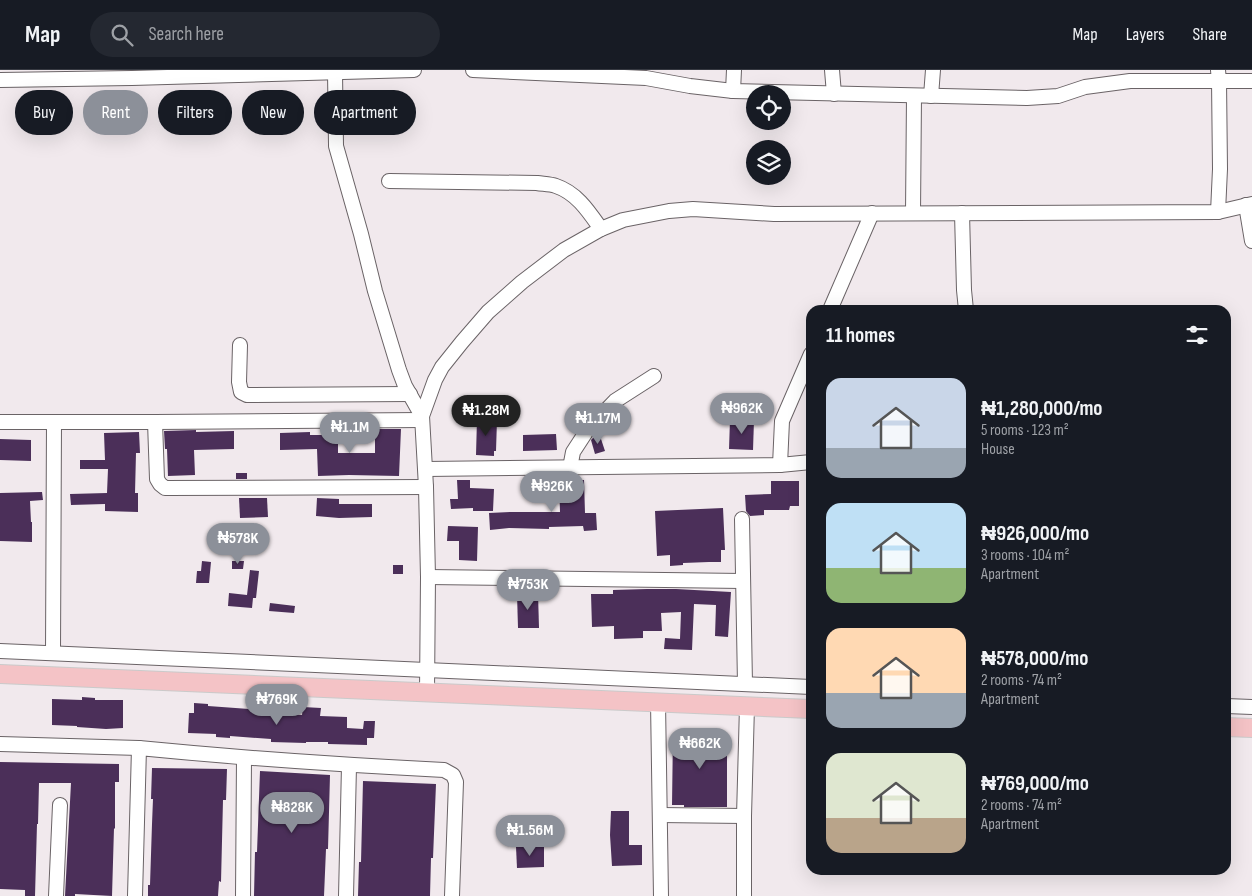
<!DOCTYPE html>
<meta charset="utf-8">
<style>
body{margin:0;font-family:"Sofia Sans Condensed",sans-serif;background:#242831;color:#f1f3f6;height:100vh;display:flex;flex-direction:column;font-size:19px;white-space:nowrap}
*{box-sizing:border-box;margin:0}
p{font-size:16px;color:#9ea1a6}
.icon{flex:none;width:28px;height:28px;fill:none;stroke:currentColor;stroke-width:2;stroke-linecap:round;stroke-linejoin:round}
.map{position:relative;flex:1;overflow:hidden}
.drawer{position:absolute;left:806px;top:235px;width:425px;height:570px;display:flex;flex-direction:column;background:#171b24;border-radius:15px;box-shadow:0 5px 20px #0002}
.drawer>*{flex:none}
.top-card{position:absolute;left:15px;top:20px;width:475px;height:45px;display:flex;gap:10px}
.controls{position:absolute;left:746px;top:15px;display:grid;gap:10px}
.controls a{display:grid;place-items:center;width:45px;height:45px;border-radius:50%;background:#171b24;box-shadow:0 5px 20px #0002;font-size:25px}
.price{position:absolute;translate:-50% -42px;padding:0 11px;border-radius:18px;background:#8c9099;color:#fff;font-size:16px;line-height:32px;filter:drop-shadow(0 1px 2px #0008)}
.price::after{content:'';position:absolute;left:50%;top:30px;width:15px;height:11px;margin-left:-8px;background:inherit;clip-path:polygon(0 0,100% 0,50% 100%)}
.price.selected{background:#222;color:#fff}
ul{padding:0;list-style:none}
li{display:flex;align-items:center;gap:15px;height:125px;padding:0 20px}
li span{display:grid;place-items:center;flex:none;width:140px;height:100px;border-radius:15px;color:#555}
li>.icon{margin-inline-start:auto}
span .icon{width:60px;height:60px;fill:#fffc;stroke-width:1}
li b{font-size:21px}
h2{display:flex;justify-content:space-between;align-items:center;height:60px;padding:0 20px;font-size:21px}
.pill{padding:0 18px;border-radius:22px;background:#171b24;box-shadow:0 5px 20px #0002;font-size:18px;line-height:45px}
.pill.selected{background:#8c9099;color:#fff}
header{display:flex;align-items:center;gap:30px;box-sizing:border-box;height:70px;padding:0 25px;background:#171b24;border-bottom:1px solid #363941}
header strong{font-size:24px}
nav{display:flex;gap:28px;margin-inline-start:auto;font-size:18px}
.search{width:350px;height:45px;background:#242831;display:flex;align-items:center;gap:12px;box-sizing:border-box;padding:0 18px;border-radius:28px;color:#9ea1a6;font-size:19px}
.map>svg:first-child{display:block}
.building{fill:#4b2f59}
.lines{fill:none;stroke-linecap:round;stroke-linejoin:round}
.minor-casing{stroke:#6a6366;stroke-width:16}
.major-casing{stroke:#cacaca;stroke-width:20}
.minor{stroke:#fff;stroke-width:14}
.major{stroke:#f4c3c6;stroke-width:18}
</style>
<header>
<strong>Map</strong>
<div class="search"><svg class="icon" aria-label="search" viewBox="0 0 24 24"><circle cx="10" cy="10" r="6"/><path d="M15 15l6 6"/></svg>Search here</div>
<nav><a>Map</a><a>Layers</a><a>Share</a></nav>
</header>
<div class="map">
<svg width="1252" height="826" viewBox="0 0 1252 826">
<rect width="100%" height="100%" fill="#f1e9ed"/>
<g class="building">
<polygon points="477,349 497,350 496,381 494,381 494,386 476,385"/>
<polygon points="730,350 754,350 753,380 729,379"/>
<polygon points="375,359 401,359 399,406 349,405 318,406 317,379 280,380 280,363 310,362 310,365 338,365 338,383 375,383"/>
<polygon points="196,360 196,362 234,361 234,379 194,380 195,405 168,406 167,379 165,379 164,361"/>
<polygon points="139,362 140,383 136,383 135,423 138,423 138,442 105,441 105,434 71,435 70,424 107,423 108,399 80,399 80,390 105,390 104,363"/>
<polygon points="556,364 557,380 523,381 523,365"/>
<polygon points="600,366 605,381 595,384 591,370 593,368"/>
<polygon points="0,369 31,370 31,391 0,390"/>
<rect x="236" y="403" width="11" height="6"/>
<polygon points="457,410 470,410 470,418 494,419 493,441 473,441 473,438 451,439 450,429 458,429"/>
<polygon points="584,410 585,443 596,443 597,460 584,461 583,456 549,457 549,459 509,458 490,460 489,443 510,442 560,442 559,411"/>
<polygon points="771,411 799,411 799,436 790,436 789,440 764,440 764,445 750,446 746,441 745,425 771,424"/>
<polygon points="42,422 43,430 30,431 31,452 32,452 32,472 0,471 0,423"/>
<polygon points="239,428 267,428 268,447 240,448"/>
<polygon points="317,428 339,429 339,434 372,434 372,447 339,448 316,446"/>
<polygon points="723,438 725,480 721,480 721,492 709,492 683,493 683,495 670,496 670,485 657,486 655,441"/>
<polygon points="448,456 478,457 477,491 459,490 459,471 447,471"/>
<polygon points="211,464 222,464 222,474 210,474"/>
<polygon points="202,491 211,492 209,513 196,513 197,501 201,501"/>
<polygon points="232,491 244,491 243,499 232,499"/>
<rect x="393" y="495" width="10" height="9"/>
<polygon points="250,500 259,501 256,528 253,528 252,538 228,536 229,523 247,525"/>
<polygon points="647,519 676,519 731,522 728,567 715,566 716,535 694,534 692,580 664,579 665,568 680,569 681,542 661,543 662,561 643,561 643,568 614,569 614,556 592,557 591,524 613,524 613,520"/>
<polygon points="538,523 539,558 518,558 517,524"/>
<polygon points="270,533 295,536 294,543 269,541"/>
<polygon points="82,627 95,628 95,630 123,630 123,658 106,659 77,657 77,656 52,655 52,629 82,630"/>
<polygon points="194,633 208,634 208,636 264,640 264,643 302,645 303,637 321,638 320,646 347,647 347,658 363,659 364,651 375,651 374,668 367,668 367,675 328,674 328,672 306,672 306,673 271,672 271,669 230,666 230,668 216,667 216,664 188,663 189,643 194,643"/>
<polygon points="673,663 697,664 697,665 727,664 727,737 684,737 684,735 672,735"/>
<polygon points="0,692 119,694 119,712 115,712 115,759 114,758 112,826 75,824 75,826 65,826 71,713 39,713 38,754 37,754 35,826 25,826 25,820 0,819"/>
<polygon points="152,698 227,699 226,730 223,730 221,812 219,811 218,826 148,826 148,815 150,815 152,754 153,729 151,729"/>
<polygon points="260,701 330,705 328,779 326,779 324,826 254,826 255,782 257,782"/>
<polygon points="363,711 436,714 433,788 431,788 430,826 358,826 359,792 361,792"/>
<polygon points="611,741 629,741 629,775 642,775 642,795 612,796 610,765"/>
<polygon points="544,776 544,797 517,798 516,777"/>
</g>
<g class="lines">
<g class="minor-casing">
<g id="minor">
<polyline points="473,0 646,8 690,16 733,21 1027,28 1058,26 1085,17 1130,11 1252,11"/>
<polyline points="832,0 834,24"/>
<polyline points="1218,0 1219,11 1220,99 1218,142"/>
<polyline points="335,2 336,76 361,164 375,221 399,300 405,316 422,346"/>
<polyline points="0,10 132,8 414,0"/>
<polyline points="733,21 734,0"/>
<polyline points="931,26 933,0"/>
<path d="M 389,111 L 537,113 C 543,114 550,114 556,116 C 577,123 589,142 601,159"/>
<polyline points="1246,135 1252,171"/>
<polyline points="913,143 914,26"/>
<polyline points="962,143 964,220 966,240"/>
<polyline points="830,240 872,143"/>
<polyline points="240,275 239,312 241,322 247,325 410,324"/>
<polyline points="0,352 155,352 422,350"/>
<polyline points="155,352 157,409 160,414 165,418 426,417"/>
<polyline points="780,395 782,351 811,284"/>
<polyline points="570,398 573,382 588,359 615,331 654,306"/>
<polyline points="426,399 780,395 811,392"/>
<polyline points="742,449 745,614"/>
<polyline points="428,507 743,511"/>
<polyline points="0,581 811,617"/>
<polyline points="53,583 54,352"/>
<polyline points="427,622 428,507 426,417 422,346 435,310 442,297 462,272 488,242 522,212 564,180 601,159 623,150 669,141 693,139 774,144 1218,142 1252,134"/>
<polyline points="658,632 661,826"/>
<polyline points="1226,636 1252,637"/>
<polyline points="0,674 139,678"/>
<polyline points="660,745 744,746"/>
<polyline points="56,826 60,735"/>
<path d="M 135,826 L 139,678 C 241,688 342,695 444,700 L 453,705 L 456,712 L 452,826"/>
<polyline points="243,826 244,688"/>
<polyline points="346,826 349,696"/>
<polyline points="744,826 744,746 747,636"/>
</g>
</g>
<g class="major-casing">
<g id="major">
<polyline points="0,604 811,639"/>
<polyline points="1226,657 1252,658"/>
</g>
</g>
<use href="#minor" class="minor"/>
<use href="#major" class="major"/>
</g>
</svg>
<div class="controls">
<a><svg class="icon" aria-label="locate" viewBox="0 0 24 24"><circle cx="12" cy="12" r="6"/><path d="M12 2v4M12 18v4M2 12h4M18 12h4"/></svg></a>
<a><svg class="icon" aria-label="layers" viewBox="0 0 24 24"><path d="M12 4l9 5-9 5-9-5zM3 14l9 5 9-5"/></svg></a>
</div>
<b class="price" style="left:742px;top:365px">₦962K</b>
<b class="price selected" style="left:486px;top:367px">₦1.28M</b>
<b class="price" style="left:598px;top:375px">₦1.17M</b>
<b class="price" style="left:350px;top:384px">₦1.1M</b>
<b class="price" style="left:552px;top:443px">₦926K</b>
<b class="price" style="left:238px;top:495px">₦578K</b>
<b class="price" style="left:528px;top:541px">₦753K</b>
<b class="price" style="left:277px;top:656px">₦769K</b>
<b class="price" style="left:700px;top:700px">₦662K</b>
<b class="price" style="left:292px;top:764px">₦828K</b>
<b class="price" style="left:530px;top:787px">₦1.56M</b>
<div class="top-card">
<a class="pill">Buy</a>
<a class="pill selected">Rent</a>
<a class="pill">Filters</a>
<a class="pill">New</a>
<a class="pill">Apartment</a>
</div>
<section class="drawer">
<h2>11 homes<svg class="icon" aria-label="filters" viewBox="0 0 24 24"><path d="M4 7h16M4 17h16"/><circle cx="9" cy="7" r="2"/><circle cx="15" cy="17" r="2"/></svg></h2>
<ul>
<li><span style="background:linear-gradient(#c9d6e8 70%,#9aa5b1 0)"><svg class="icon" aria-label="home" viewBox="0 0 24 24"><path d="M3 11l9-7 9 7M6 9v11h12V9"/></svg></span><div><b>₦1,280,000/mo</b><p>5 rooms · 123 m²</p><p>House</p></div></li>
<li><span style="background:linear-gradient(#bfe0f5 65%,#8fb573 0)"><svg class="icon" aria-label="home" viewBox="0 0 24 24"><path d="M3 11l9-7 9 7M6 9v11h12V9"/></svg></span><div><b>₦926,000/mo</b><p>3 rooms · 104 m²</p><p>Apartment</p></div></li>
<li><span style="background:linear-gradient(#ffd9b3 65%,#9aa5b1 0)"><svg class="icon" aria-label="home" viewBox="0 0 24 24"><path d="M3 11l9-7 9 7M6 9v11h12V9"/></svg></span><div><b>₦578,000/mo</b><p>2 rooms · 74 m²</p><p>Apartment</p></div></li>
<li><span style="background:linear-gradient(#dfe7d0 65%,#b9a48a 0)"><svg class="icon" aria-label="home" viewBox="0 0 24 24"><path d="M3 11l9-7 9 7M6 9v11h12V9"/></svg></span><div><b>₦769,000/mo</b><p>2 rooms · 74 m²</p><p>Apartment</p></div></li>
</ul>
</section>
</div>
